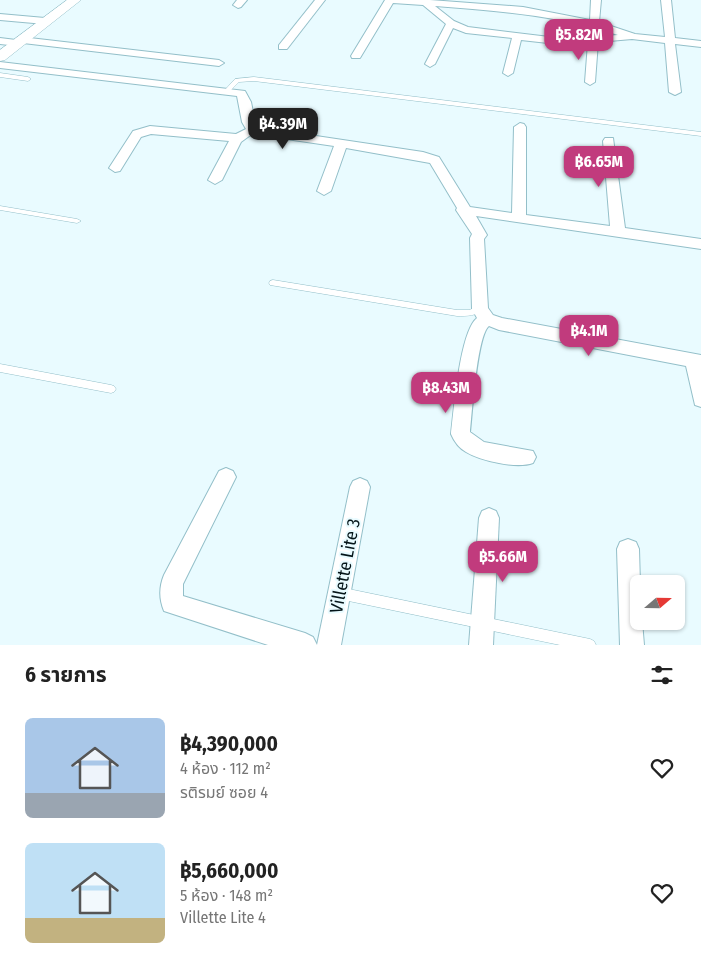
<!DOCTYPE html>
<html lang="th">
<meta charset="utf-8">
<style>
body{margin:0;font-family:"Fira Sans Condensed","Noto Sans Thai",sans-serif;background:#f6f6f6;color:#222;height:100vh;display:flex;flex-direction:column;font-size:19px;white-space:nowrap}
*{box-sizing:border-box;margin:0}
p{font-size:16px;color:#767676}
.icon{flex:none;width:28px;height:28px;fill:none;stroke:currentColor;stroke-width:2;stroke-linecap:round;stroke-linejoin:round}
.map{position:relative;height:645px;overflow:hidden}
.details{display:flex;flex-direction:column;background:#fff;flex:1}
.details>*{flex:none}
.needle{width:32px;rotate:70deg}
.controls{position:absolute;left:630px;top:575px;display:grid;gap:10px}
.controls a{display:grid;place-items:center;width:55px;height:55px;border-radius:8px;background:#fff;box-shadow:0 1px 4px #0004;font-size:25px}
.price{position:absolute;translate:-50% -42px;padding:0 11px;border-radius:10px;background:#c13b7d;color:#fff;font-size:16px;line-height:32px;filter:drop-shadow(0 1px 2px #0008)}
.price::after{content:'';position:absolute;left:50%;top:30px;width:15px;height:11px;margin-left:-8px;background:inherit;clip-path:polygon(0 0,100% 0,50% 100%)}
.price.active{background:#222;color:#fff}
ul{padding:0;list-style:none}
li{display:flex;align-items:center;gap:15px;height:125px;padding:0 25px}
li span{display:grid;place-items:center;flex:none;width:140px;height:100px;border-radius:8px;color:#555}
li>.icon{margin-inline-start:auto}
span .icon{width:60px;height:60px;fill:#fffc;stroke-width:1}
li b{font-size:21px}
h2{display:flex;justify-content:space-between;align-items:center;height:60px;padding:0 25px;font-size:21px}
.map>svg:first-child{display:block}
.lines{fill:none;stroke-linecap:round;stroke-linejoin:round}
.service-casing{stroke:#93bfc9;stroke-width:1}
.minor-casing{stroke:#93bfc9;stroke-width:2}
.tertiary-casing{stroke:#93bfc9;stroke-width:1}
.service{fill:#fff;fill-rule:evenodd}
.minor{fill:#fff;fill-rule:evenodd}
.tertiary{fill:#fff;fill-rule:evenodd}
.labels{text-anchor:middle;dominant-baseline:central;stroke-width:4;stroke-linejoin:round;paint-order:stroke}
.near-street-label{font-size:18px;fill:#051519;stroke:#e9fbff}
</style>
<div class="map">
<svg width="701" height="645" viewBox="0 0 701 645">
<rect width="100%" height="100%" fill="#e9fbff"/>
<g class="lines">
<g class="service-casing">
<g id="service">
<polygon points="0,73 28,77 31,79 28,81 0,77"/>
<polygon points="254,77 701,132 701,136 254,81 239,82 229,92 224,91 235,79"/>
<polygon points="0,206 77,219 81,221 77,223 0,210"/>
<path d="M 273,280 L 457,310 L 469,310 L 480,306 L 484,309 C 477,316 467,316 457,316 L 270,285 L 269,283 L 270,281 Z"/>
<polygon points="0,364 111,385 114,386 116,389 114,392 111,393 0,372"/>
<polygon points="339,587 590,639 594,641 596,645 560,645 339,599 335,597 333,593 335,589"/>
</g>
</g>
<g class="minor-casing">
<g id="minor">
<polygon points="237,0 247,0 241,7 238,8 233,5"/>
<polygon points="315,0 325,0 287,49 279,49 279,45"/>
<path d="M 385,0 L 430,0 L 523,7 L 590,20 L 591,0 L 601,0 L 599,22 L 635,34 L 665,37 L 661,0 L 671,0 L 675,38 L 701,41 L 701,47 L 675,44 L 681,92 L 675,95 L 669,92 L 665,43 L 632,39 L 598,42 L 595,82 L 590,85 L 585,82 L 588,43 L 566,45 L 521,40 L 513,73 L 508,76 L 503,73 L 512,38 L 466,33 L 453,28 L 435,64 L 430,67 L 425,64 L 446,24 L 423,5 L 393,3 L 360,58 L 352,58 L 351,56 ZM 435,6 C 497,11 558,15 618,35 L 566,39 L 468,27 L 454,21 Z"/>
<polygon points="0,14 45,18 50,21 45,24 0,20"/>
<polygon points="21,37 219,60 224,63 219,66 23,43 18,46 0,44 0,38 16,40"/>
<path d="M 0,62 L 245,91 L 251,102 L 256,127 L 423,152 L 439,157 L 470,207 L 512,213 L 514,127 L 520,123 L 524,124 L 526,127 L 526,215 L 610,226 L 603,141 L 605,138 L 613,138 L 625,228 L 701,239 L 701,249 L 476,216 L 487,235 L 484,239 L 488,308 L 493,315 L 502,318 L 701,355 L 701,407 L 695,405 L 686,366 L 499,330 L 489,326 C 477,335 472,414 470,432 L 484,442 L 533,451 L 536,457 L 533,463 C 517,469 481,461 466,452 C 459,448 454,441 451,434 C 454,409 460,331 477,318 L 472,309 L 470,238 L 472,234 L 456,210 L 457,208 L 430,163 L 346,148 L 331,191 L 324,195 L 317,191 L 334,146 L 252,134 L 241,142 L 222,180 L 215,184 L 208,180 L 229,141 L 151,134 L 141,137 L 120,171 L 115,172 L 109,168 L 133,131 L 150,126 L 236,134 L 246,129 L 242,122 L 237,96 L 0,68 Z"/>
<path d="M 226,468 L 233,471 L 236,477 L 183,584 L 183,596 L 305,633 L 313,637 L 317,645 L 268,645 L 164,611 C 159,599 159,587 164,575 L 219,471 Z"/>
<polygon points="360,478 367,481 370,487 341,645 317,645 350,487 353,481"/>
<polygon points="489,508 496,511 499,518 493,645 469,645 479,518 482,511"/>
<polygon points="628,539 636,542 639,549 640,584 639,584 639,621 642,621 644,645 620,645 617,549 620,542"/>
</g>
</g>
<g class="tertiary-casing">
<polygon id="tertiary" points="67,0 81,0 5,60 0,61 0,50"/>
</g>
<use href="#service" class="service"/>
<use href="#minor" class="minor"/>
<use href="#tertiary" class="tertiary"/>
</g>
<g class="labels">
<g class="near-street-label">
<text transform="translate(345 566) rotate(-79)">Villette Lite 3</text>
</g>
</g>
</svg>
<div class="controls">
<a><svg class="needle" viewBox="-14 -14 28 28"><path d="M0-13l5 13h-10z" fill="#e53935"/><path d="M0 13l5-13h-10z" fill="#767676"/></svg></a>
</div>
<b class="price" style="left:579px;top:61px">฿5.82M</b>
<b class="price active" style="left:283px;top:150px">฿4.39M</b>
<b class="price" style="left:599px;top:188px">฿6.65M</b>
<b class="price" style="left:589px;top:357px">฿4.1M</b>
<b class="price" style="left:446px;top:414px">฿8.43M</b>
<b class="price" style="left:503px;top:583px">฿5.66M</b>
</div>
<section class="details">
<h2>6 รายการ<svg class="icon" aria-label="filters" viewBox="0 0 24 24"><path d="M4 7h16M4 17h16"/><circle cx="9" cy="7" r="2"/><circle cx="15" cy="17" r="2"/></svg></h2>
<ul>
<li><span style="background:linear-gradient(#a9c7e8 75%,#9aa5b1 0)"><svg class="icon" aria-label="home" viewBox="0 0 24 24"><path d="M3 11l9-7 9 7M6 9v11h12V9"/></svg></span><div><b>฿4,390,000</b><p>4 ห้อง · 112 m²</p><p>รติรมย์ ซอย 4</p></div><svg class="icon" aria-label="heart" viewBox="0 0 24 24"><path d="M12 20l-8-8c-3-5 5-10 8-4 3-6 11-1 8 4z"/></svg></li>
<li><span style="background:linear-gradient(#bfe0f5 75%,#c2b280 0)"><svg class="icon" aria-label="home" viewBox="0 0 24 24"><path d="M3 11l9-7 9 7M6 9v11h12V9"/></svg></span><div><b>฿5,660,000</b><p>5 ห้อง · 148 m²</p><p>Villette Lite 4</p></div><svg class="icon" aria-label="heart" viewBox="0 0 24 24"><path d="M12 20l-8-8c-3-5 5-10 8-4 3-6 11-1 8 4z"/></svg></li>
</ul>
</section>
